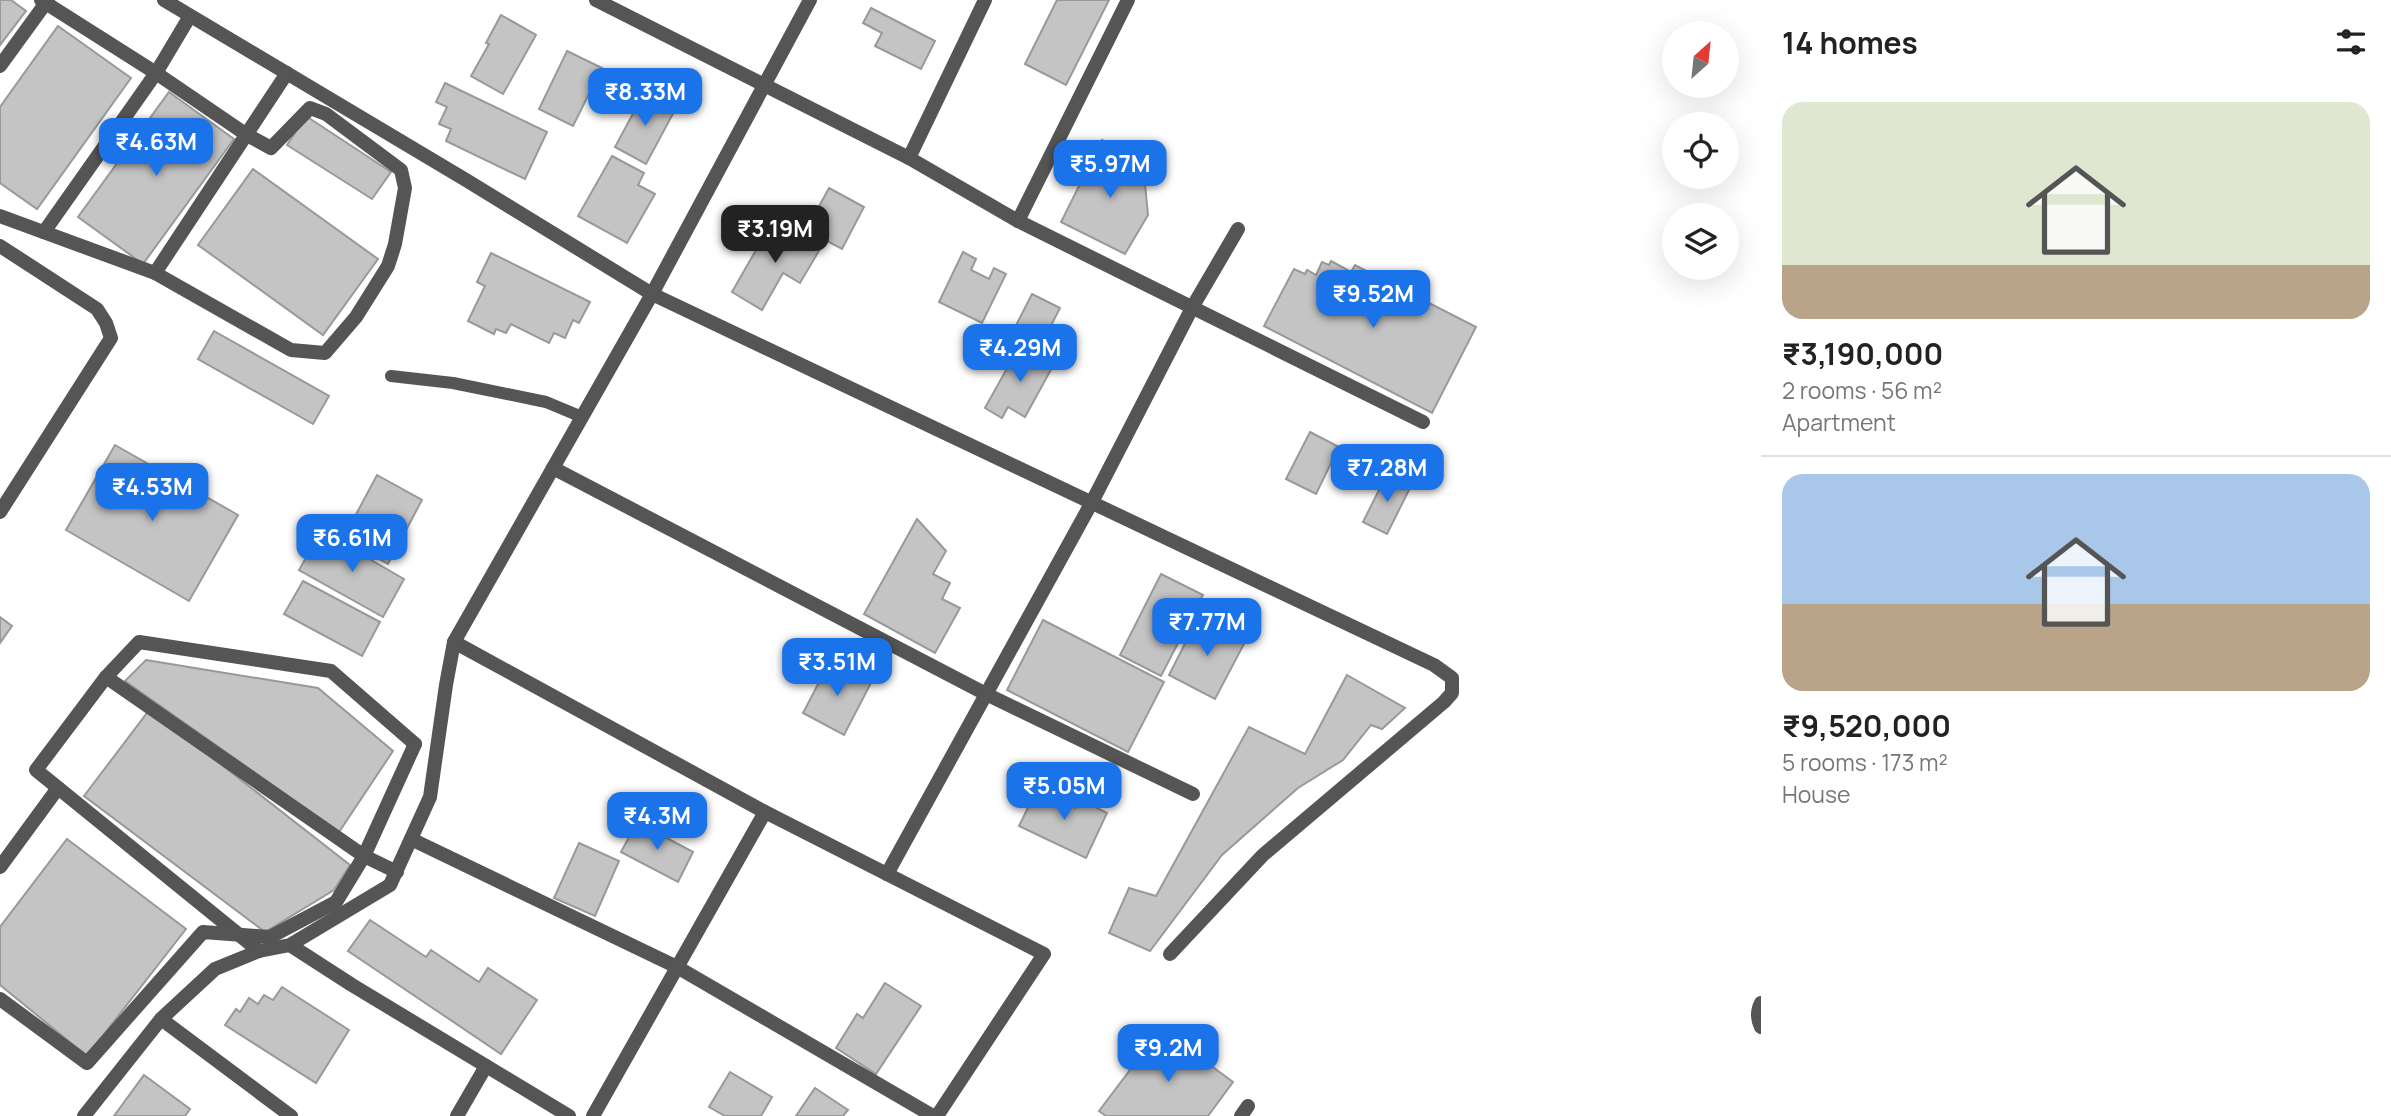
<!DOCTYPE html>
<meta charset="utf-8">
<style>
body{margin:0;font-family:Manrope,sans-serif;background:#f6f6f6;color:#222;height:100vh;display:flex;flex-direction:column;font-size:26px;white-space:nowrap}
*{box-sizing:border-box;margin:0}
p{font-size:23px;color:#767676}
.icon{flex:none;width:38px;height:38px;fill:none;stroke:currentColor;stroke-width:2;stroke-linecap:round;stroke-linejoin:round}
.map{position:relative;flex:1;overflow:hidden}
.details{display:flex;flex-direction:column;background:#fff;width:630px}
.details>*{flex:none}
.needle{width:46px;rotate:27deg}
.tools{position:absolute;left:1662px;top:21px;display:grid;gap:14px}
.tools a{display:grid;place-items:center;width:77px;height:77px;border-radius:50%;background:#fff;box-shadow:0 7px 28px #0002;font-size:35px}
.price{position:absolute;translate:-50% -60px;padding:0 16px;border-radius:14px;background:#1a73e8;color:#fff;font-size:23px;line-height:46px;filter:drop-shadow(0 2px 4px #0008)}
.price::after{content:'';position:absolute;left:50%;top:42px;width:21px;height:16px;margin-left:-10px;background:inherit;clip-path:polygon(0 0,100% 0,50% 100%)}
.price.active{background:#222;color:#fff}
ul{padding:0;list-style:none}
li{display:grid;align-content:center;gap:14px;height:371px;padding:0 21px}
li+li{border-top:2px solid #e0e0e0}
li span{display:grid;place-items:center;height:217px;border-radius:21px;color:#555}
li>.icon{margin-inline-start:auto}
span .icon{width:126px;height:126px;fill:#fffc;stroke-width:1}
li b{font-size:30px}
h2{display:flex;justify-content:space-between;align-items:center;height:84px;padding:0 21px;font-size:30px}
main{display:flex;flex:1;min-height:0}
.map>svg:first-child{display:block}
.building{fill:#c4c4c4;stroke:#999;stroke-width:2}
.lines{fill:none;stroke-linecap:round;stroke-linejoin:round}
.lane{stroke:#555;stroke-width:12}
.street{stroke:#555;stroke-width:14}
</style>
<main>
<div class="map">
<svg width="1761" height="1116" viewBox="0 0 1761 1116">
<rect width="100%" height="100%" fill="#fff"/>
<g class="building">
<polygon points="0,0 11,0 26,11 0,45"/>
<polygon points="1057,0 1109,0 1066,85 1025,64"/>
<polygon points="871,8 935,41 921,69 875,46 882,33 863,23"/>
<polygon points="501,15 536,35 503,94 471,76 489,44 486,43"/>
<polygon points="58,26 131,78 37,209 0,183 0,107"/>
<polygon points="567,51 602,68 573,126 539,109"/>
<polygon points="445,83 547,132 525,179 446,141 451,129 439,124 447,107 436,102"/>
<polygon points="169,92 234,139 143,264 78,217"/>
<polygon points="644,93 675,110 646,164 615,147"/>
<polygon points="306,116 391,172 372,199 287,145"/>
<polygon points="1102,140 1130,155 1145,184 1148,215 1125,254 1061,222"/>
<polygon points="612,156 644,173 638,185 655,194 627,243 578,216"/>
<polygon points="253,169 378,259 323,335 198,245"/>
<polygon points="829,188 864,207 842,249 806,230"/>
<polygon points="772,222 820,249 800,283 783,273 762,310 732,292"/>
<polygon points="963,252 976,259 971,270 989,279 994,268 1006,274 982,323 939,302"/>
<polygon points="491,253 590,302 579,323 573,320 565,338 554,333 549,343 511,324 506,333 496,329 494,334 468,321 485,286 477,282"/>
<polygon points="1331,261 1351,272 1355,265 1476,327 1432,413 1264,326 1294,269 1305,274 1307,270 1316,275 1322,262 1329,265"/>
<polygon points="1032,294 1060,308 1037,353 1009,339"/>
<polygon points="214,331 329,396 313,424 198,359"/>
<polygon points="1019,347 1053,366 1025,417 1008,407 1002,418 985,408"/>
<polygon points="1310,432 1339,447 1316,494 1286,479"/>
<polygon points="115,445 238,515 189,601 66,530"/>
<polygon points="1387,474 1411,486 1387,534 1363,522"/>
<polygon points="377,475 422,500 388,564 343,539"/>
<polygon points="917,519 946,551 933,574 950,583 942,599 960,608 935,653 864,614"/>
<polygon points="321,531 404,579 383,617 299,570"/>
<polygon points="1161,574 1203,595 1161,676 1120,655"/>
<polygon points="303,581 380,622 362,656 284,614"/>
<polygon points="0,617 12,626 0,643"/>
<polygon points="1198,618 1245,642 1215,699 1169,675"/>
<polygon points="1043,620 1164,682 1128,752 1007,690"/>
<polygon points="146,660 318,688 393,751 339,832 125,681"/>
<polygon points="830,661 871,683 844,735 803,713"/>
<polygon points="1347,675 1405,708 1382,729 1371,725 1343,760 1298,788 1222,855 1150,951 1109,933 1129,888 1156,896 1249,727 1305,754"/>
<polygon points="150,709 350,865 334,890 265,932 84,796"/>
<polygon points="1037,789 1075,808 1079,799 1107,813 1086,858 1019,826"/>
<polygon points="637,822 693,852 678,882 621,852"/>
<polygon points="67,839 186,929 87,1056 0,985 0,927"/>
<polygon points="579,843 619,861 595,916 554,898"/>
<polygon points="370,920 426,957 431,950 479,982 488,968 537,1000 501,1054 348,951"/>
<polygon points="885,983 921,1006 876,1074 836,1048 857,1014 863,1018"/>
<polygon points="282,987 349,1030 316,1083 225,1025 236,1009 240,1012 249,998 258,1004 264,995 273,1000"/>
<polygon points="1161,1029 1233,1082 1208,1116 1106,1116 1099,1111"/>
<polygon points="730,1072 772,1097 761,1116 725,1116 709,1107"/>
<polygon points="144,1075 190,1109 185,1116 114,1116"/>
<polygon points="815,1088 848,1110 843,1116 796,1116"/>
</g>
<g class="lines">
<polyline class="lane" points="391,376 453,383 546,402 582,417"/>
<g class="street">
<polyline points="164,0 466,180 652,294 1434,665 1452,678 1452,693 1444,702 1263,855 1170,954"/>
<polyline points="596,0 909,158 1018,221 1423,422"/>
<polyline points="810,0 652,294 454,642 765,812 1044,954 937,1116"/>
<polyline points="0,66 48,0"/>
<polyline points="909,158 985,0"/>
<polyline points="0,216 155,273 291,350 325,353 356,317 388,266 395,244 405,188 401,170 326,114 310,108 271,148 247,135 156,73 41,0"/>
<polyline points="1018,221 1128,0"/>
<polyline points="44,232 156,73 190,16"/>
<polyline points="0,246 97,309 106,323 111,338 0,512"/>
<polyline points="155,273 287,73"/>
<polyline points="553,468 986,694 1193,794"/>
<polyline points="106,677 364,856 397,872"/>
<polyline points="411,839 677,967 933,1116"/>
<polyline points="0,867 58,788"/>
<polyline points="887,874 1092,502 1193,306 1238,229"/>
<polyline points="290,945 352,985 569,1116"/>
<polyline points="259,951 36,770 106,677 139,642 331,671 415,744"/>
<polyline points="0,999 87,1063 203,932 270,937 336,902 364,856 415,744"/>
<path d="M 1761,1003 C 1757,1011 1757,1019 1761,1027"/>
<polyline points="161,1019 291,1116"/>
<polyline points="84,1116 161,1019 215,969 259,951 290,945 390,885 430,797 446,685 454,642"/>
<polyline points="457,1116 486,1066"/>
<polyline points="593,1116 765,812"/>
<polyline points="1241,1116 1248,1106"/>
</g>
</g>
</svg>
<div class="tools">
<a><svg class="needle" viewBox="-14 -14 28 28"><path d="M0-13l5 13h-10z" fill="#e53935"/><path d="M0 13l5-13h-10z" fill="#767676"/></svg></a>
<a><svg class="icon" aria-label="locate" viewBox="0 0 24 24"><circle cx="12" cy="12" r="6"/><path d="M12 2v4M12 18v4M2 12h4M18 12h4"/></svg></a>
<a><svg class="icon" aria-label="layers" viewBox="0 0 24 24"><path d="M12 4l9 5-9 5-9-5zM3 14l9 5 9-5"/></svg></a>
</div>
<b class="price" style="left:645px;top:128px">₹8.33M</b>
<b class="price" style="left:156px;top:178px">₹4.63M</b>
<b class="price" style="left:1110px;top:200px">₹5.97M</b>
<b class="price active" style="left:775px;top:265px">₹3.19M</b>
<b class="price" style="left:1373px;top:330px">₹9.52M</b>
<b class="price" style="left:1020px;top:384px">₹4.29M</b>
<b class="price" style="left:1387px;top:504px">₹7.28M</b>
<b class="price" style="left:152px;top:523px">₹4.53M</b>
<b class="price" style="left:352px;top:574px">₹6.61M</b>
<b class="price" style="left:1207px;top:658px">₹7.77M</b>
<b class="price" style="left:837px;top:698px">₹3.51M</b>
<b class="price" style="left:1064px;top:822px">₹5.05M</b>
<b class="price" style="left:657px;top:852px">₹4.3M</b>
<b class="price" style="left:1168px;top:1084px">₹9.2M</b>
</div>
<section class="details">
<h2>14 homes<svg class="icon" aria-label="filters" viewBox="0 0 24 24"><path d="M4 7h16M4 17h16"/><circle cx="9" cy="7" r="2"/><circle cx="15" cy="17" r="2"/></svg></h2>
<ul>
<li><span style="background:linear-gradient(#dfe7d0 75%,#b9a48a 0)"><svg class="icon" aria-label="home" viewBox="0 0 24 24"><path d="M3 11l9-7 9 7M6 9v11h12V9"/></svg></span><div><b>₹3,190,000</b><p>2 rooms · 56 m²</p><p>Apartment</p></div></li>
<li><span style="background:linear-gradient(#a9c7e8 60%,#b9a48a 0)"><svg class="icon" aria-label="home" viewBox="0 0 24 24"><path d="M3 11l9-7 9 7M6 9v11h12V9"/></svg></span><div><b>₹9,520,000</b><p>5 rooms · 173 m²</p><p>House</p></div></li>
</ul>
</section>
</main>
